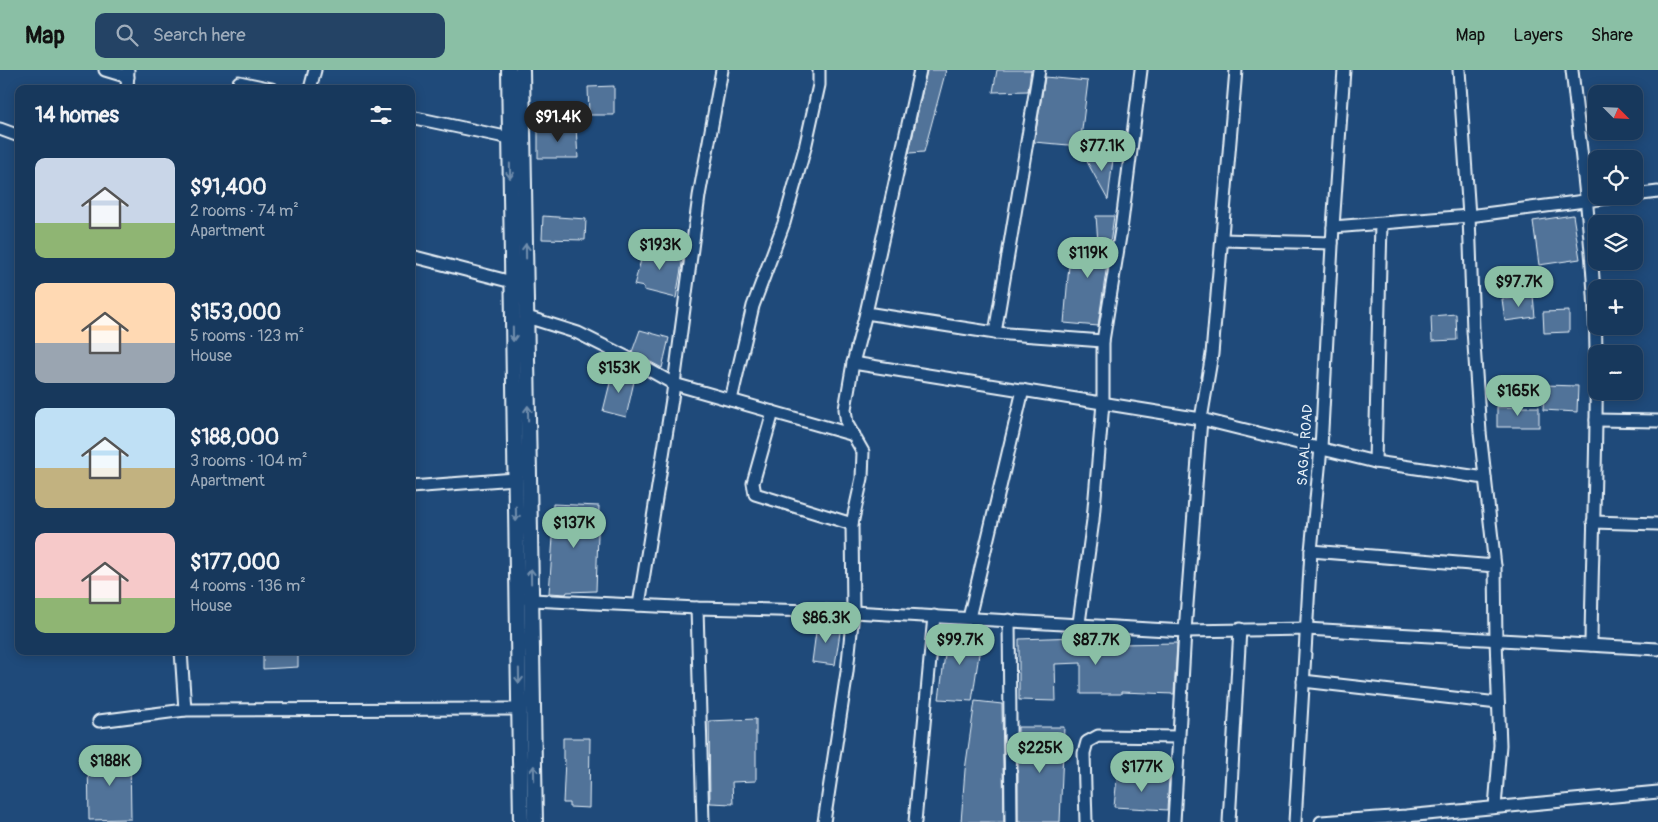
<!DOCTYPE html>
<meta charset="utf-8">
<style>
body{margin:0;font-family:Pangolin,sans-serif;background:#244365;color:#f1f3f6;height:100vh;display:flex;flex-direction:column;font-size:19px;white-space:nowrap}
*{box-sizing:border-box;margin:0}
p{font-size:16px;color:#9eacbb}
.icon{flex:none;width:28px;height:28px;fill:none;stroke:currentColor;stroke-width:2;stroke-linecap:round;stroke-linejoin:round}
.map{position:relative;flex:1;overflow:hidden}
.details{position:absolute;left:15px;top:15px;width:400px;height:570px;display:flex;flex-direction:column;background:#17385c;border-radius:10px;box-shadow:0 2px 12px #0003,0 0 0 1px #365272}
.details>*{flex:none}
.needle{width:32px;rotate:114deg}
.fabs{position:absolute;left:1588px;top:15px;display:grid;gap:10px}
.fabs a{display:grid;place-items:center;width:55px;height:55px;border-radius:10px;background:#17385c;box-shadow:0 2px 12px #0003,0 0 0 1px #365272;font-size:25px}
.price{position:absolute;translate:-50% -42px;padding:0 11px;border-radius:18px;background:#8abfa5;color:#111;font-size:16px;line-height:32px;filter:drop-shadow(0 1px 2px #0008)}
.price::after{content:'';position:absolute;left:50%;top:30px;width:15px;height:11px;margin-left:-8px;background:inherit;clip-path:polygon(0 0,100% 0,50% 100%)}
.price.selected{background:#222;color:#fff}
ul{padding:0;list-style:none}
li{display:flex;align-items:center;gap:15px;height:125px;padding:0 20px}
li span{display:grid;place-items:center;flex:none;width:140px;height:100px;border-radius:10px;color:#555}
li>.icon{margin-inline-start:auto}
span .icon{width:60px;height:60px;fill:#fffc;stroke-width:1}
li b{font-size:21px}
h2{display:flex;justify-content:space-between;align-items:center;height:60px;padding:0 20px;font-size:21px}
header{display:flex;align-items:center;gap:30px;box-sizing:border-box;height:70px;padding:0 25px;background:#8abfa5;color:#111}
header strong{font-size:24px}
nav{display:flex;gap:28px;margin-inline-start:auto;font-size:18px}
.search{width:350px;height:45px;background:#244365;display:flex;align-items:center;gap:12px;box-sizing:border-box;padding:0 18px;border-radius:10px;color:#9eacbb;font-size:19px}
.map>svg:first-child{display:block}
.building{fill:#517399;stroke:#e8f1f8}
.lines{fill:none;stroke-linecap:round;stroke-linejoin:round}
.minor-casing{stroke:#e8f1f8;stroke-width:15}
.tertiary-casing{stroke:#e8f1f8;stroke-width:18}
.minor{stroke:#1f4a7a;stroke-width:11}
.tertiary{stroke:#1f4a7a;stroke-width:14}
.oneway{stroke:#6f8dac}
.labels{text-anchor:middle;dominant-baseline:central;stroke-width:4;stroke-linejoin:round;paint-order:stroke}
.street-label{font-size:14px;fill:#e8f1f8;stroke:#1f4a7a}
</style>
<header>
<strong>Map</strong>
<div class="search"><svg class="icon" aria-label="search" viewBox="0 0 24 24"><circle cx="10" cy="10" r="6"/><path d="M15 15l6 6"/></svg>Search here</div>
<nav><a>Map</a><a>Layers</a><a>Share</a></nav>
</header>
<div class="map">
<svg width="1658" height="752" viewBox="0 0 1658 752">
<rect width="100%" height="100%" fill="#1f4a7a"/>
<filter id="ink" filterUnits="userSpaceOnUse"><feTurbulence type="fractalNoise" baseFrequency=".02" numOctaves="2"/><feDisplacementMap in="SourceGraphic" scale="10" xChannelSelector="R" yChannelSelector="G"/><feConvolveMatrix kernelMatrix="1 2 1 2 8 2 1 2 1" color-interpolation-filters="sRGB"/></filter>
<g filter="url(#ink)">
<g class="building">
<polygon points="927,0 946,0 924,82 909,83"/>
<polygon points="997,0 1031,0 1028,21 993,22"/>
<polygon points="1045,7 1088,11 1080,76 1034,72"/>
<polygon points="614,16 614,45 589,45 588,17"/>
<polygon points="576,57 578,88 538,88 538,58"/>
<polygon points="1084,86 1113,89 1108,130 1091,99"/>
<polygon points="1573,145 1580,189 1539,195 1533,151"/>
<polygon points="543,146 586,149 585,170 542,169"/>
<polygon points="1096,146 1114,146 1098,256 1064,253 1069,195 1066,195 1072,181 1099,186"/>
<polygon points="645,176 684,182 676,228 644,220 644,217 634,215"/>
<polygon points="1533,225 1535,247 1505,251 1502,229"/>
<polygon points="1569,241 1569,262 1544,263 1543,242"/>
<polygon points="1456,244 1457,270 1432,271 1431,246"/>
<polygon points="640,260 669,268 662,298 632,282"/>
<polygon points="613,301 635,307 626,347 603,341"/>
<polygon points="1544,315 1578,316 1577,342 1543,340"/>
<rect x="1497" y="337" width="42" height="20"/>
<polygon points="553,434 599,436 596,521 567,522 566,524 549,523 554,454 552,454"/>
<polygon points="817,554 841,556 835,595 812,592"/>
<polygon points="948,562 982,564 972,631 939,629"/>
<polygon points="1077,567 1119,569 1119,574 1177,573 1174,624 1121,622 1121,624 1081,624 1081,593 1055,594 1056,631 1019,630 1019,569"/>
<polygon points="263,581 298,581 298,597 263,599"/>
<polygon points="975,631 1002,634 1004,752 961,752 965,700"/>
<polygon points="756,649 756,711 732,712 733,734 710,733 709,651"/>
<polygon points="1018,657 1064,657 1060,752 1018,752"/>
<polygon points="563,668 590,668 589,738 569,737 569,733 563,733 565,689 563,689"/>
<polygon points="130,685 131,749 89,750 88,686"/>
<polygon points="1117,707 1169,709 1167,740 1114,737"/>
</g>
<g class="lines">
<g class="minor-casing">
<g id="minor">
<polyline points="105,0 128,7"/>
<polyline points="1459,0 1469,146 1473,260 1480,362 1495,496 1496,570 1500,675 1495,737"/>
<path d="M 1572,0 C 1581,80 1591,161 1595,242 C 1599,352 1592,464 1591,575"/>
<polyline points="239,12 272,19"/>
<polyline points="127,19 128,0"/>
<polyline points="310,19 315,0"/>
<polyline points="411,47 510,68"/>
<polyline points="0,59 19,66"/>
<polyline points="1634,125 1658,122"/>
<polyline points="1333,157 1469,146 1623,126"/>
<polyline points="1223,170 1332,173"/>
<polyline points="411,186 512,212"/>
<polyline points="866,243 995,263 1103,271"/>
<polyline points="527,247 578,263 626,287 674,314 854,365"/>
<polyline points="995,263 1039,0"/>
<polyline points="853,293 1201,349 1375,392 1485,408"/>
<polyline points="731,330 753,236 784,153 805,78 819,15 819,0"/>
<polyline points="773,342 753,413 755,424 852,454"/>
<polyline points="1596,350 1658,351"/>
<polyline points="1375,392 1381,154"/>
<polyline points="411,417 515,409"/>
<polyline points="1593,452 1658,454"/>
<polyline points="1311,481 1495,496"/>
<polyline points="524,528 532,530 697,538 853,542 1185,561 1306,559 1658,579"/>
<polyline points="639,535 672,329 699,126 722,0"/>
<polyline points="697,538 703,752"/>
<polyline points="969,548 1023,320"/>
<polyline points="1009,550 1011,752"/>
<polyline points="1079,553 1093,450 1103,333 1103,271 1121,160 1141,0"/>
<polyline points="181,581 185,640"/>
<polyline points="1303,611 1498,633"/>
<polyline points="99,651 185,640 519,639"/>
<polyline points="824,752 847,602 853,542 852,454 862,408 863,382 847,354 845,339 853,293 866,243 920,0"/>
<polyline points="915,752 934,546"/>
<polyline points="1086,752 1084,683 1087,672 1098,666 1179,667"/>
<polyline points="1174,752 1185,561 1201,349 1212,284 1236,0"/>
<polyline points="1229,752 1240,559"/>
<polyline points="1295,752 1311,481 1321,378 1333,157 1344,0"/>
<polyline points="1321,752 1406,746 1658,722"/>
</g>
</g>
<g class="tertiary-casing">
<g id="tertiary">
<polyline points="509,0 521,752"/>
<polyline points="522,0 535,752"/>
</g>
</g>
<use href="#minor" class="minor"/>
<use href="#tertiary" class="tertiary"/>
</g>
<defs><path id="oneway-shaft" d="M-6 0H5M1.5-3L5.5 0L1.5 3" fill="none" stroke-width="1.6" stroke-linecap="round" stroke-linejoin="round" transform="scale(1.25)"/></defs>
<g class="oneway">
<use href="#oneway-shaft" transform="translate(510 101) rotate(89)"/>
<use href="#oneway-shaft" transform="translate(526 181) rotate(-91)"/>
<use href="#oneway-shaft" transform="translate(513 264) rotate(89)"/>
<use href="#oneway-shaft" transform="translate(528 343) rotate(-91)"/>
<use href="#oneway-shaft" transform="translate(516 444) rotate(89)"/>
<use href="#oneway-shaft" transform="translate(531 506) rotate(-91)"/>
<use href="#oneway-shaft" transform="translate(519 606) rotate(89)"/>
<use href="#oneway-shaft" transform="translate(534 703) rotate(-91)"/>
</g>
</g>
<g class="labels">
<g class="street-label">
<text transform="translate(1305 375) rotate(-86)">SAGAL ROAD</text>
</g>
</g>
</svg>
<div class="fabs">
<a><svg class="needle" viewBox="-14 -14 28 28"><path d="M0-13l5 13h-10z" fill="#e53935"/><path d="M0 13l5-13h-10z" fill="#9eacbb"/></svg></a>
<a><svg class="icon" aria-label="locate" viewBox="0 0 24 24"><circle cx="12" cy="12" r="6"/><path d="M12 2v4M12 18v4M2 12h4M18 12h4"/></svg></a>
<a><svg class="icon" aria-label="layers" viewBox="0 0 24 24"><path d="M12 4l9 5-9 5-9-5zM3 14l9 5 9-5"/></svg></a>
<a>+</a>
<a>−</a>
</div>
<b class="price selected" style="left:558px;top:73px">$91.4K</b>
<b class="price" style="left:1102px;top:102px">$77.1K</b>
<b class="price" style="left:660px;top:201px">$193K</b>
<b class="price" style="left:1088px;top:209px">$119K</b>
<b class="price" style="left:1519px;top:238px">$97.7K</b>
<b class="price" style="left:619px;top:324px">$153K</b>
<b class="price" style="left:1518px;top:347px">$165K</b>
<b class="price" style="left:574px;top:479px">$137K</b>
<b class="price" style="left:826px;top:574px">$86.3K</b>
<b class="price" style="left:960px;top:596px">$99.7K</b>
<b class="price" style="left:1096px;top:596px">$87.7K</b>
<b class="price" style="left:1040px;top:704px">$225K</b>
<b class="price" style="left:110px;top:717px">$188K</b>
<b class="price" style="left:1142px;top:723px">$177K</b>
<section class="details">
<h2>14 homes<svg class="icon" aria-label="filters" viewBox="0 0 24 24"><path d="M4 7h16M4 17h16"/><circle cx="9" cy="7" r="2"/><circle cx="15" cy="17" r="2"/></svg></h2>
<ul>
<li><span style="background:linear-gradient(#c9d6e8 65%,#8fb573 0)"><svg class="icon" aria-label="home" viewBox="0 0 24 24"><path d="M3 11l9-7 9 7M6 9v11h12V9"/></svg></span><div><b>$91,400</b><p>2 rooms · 74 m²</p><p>Apartment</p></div></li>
<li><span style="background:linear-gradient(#ffd9b3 60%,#9aa5b1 0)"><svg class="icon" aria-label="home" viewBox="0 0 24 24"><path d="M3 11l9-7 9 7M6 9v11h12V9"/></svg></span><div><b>$153,000</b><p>5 rooms · 123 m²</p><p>House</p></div></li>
<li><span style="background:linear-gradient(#bfe0f5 60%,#c2b280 0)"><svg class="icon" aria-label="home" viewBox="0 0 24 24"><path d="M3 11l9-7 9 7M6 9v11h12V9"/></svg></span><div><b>$188,000</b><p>3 rooms · 104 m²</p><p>Apartment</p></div></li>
<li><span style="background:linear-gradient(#f6c9c9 65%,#8fb573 0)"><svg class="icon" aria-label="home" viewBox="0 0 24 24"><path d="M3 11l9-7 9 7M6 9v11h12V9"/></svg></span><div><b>$177,000</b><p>4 rooms · 136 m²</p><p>House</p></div></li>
</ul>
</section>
</div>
